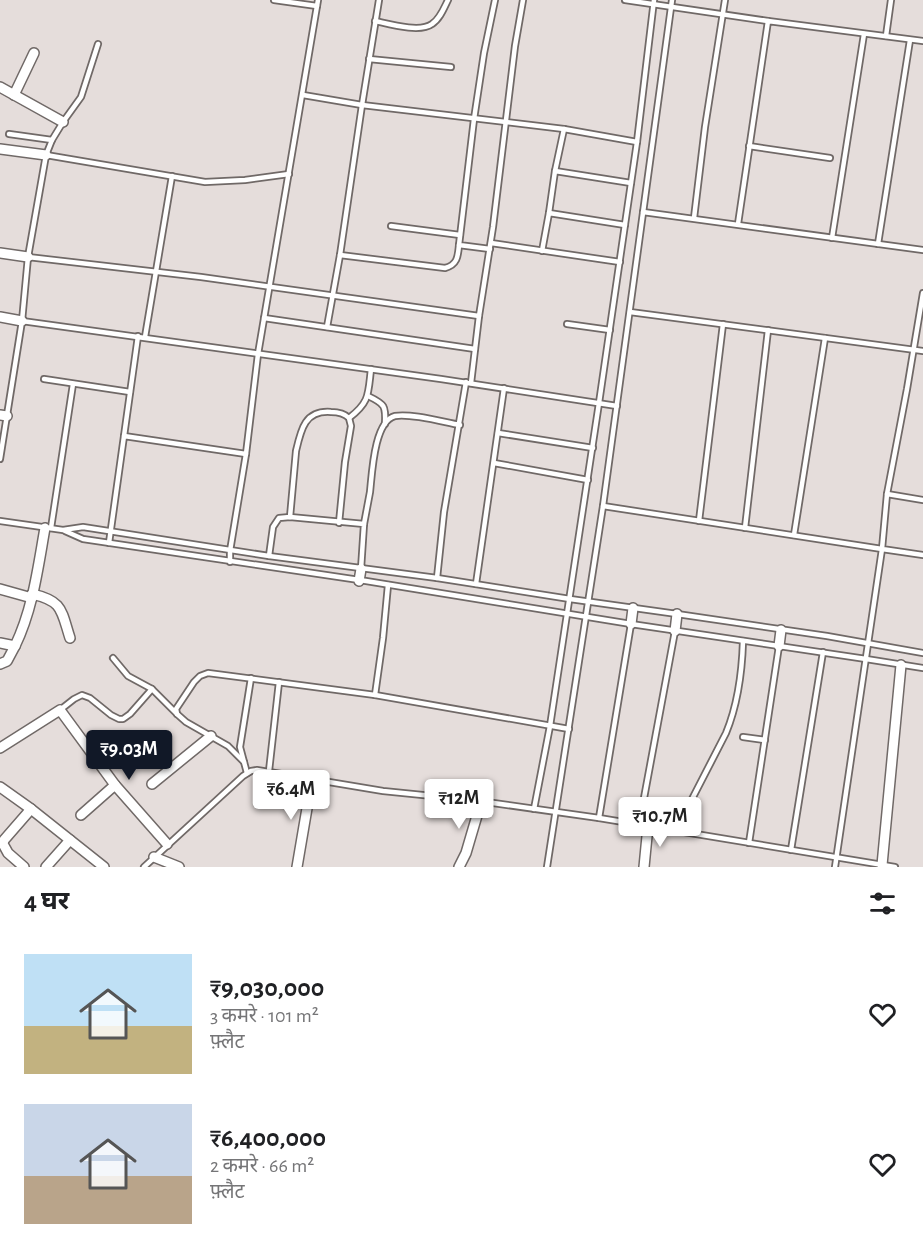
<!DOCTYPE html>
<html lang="hi">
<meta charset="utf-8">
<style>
body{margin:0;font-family:"Alegreya Sans","Noto Sans Devanagari",sans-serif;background:#f2f2f2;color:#202124;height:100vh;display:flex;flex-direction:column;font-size:22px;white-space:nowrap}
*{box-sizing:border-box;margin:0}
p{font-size:20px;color:#757577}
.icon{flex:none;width:33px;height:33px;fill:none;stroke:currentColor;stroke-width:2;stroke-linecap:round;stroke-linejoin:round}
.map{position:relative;height:867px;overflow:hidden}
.details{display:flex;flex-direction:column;background:#fff;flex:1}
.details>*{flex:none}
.price{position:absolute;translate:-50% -51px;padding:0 14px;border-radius:6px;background:#fff;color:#222;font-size:20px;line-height:39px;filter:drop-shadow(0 2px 3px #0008)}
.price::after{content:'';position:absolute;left:50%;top:36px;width:18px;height:14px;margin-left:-9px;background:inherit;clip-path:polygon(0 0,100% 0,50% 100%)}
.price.active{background:#111827;color:#fff}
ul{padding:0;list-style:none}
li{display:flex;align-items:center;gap:18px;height:150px;padding:0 24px}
li span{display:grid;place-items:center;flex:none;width:168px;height:120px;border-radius:0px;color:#555}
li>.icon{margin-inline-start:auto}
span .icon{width:72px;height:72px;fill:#fffc;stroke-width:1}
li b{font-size:26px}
h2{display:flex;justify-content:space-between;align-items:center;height:72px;padding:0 24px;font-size:26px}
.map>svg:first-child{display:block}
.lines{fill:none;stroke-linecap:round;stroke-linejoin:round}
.service-casing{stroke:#706967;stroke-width:8}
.minor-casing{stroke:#706967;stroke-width:12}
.service{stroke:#fff;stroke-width:4.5}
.minor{stroke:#fff;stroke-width:9}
</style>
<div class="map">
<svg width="923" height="867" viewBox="0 0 923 867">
<rect width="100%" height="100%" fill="#e5dddb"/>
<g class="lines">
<g class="service-casing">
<g id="service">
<polyline points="274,0 317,6"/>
<polyline points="625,0 768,21"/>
<path d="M 375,21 C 389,24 420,33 432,24 C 440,19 444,8 448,0"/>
<polyline points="886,36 891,0"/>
<polyline points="369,59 451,67"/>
<polyline points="303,95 362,105 564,129 637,142"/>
<polyline points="9,134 52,140"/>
<polyline points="749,146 830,158"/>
<polyline points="46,155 205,182 245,180 289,174"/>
<polyline points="555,171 564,129"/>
<polyline points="643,212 923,250"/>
<polyline points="549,213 555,171 631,183"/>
<polyline points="694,218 705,127 725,0"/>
<polyline points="738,224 768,21 923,41"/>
<polyline points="391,226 460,235"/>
<polyline points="832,238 864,34"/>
<polyline points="491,243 620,262"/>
<polyline points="878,244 910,40"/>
<polyline points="490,249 459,245 474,119 484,53 495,0"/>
<polyline points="542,251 549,213 625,225"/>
<path d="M 340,255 L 445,268 C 457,265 458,257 459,245"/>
<polyline points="28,257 46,155 52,140 63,122 81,97 98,44"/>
<polyline points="923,293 907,389 887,494 882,549 923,555"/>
<polyline points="630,312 923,351"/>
<polyline points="264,318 475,349"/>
<polyline points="22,321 441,379 617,406"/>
<polyline points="567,324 610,330"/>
<polyline points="327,327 340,255 362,105 379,0"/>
<polyline points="145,337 172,176"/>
<polyline points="44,379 130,392"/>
<polyline points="471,383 479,316 493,227 515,46 523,0"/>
<path d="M 368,396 C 385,404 386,406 385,424"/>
<path d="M 349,418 C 370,402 368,394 371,369"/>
<polyline points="498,433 593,448"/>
<polyline points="124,436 138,336"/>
<polyline points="0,459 22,321 28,257 201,277 479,316"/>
<polyline points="494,463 588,480"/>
<polyline points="887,494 923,500"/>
<polyline points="603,506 882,549 835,867"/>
<path d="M 290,517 L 296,451 C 301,429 305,410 331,412 C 338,412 344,413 349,418 L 351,426 L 345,462 L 339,523"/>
<polyline points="0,521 63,530 83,527 269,556 437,578 570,599 677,614 827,636 923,653"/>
<polyline points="699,521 723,324"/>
<path d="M 364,524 C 366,513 368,503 370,492 C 372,474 374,421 395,416 C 411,413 443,422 460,425"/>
<polyline points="51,528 73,384"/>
<polyline points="745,528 768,330"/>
<polyline points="65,531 83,539 366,581 631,624 866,659 923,668"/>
<polyline points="794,535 825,338"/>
<polyline points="109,543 124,436 246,454"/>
<polyline points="269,556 273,527 279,518 290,517 364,524 361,569"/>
<polyline points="230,562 230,551 246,454 258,354 318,0"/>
<polyline points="437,578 444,512 466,382"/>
<polyline points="476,584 504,388"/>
<polyline points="152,689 177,714 186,722 228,746 244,762 247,773"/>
<polyline points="375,695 569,729"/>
<polyline points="60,710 74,699 82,695 90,698 111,715 119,719 123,719 130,714 152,689 128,676 113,658"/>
<polyline points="177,714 176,709 194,682 200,676 208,673 375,695 383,638 388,585"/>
<polyline points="743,737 765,740"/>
<polyline points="244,762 240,747 251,678"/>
<polyline points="269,771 279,682"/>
<polyline points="534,809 550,726 599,403 637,142 654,0"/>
<polyline points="599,818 631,624"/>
<polyline points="639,825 675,631"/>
<path d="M 684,832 L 687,811 L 691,801 L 726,733 C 738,704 742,673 743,641"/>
<polyline points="749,843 779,646"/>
<polyline points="791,850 823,652"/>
<polyline points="144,867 243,776 251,771 257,770 383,791 472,800 599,818 895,867"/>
<polyline points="547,867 603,506 672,0"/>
</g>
</g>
<g class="minor-casing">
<g id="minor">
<polyline points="0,87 63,122"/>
<polyline points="14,95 34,53"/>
<polyline points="0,149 46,155"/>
<polyline points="0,253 28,257"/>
<polyline points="0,317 22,321"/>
<polyline points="0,415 7,416"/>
<polyline points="359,581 361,569"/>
<polyline points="0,589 32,598"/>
<path d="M 32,594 C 63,601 61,610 70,638"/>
<polyline points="631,624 633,608"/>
<polyline points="675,631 677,614"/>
<polyline points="0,643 15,646 7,661 0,664"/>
<path d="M 15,646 C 33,609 38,567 45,528"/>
<polyline points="779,646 781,630"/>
<polyline points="0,748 60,710 115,785"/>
<polyline points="152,784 211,736"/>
<polyline points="0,787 31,809 104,867"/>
<polyline points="81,815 115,785 167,844"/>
<polyline points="154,857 179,867"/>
<polyline points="882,865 901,665"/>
<polyline points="24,867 8,853 3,844 4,840 31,809"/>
<polyline points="46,867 70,840"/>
<polyline points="297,867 312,779"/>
<polyline points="459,867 466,853 481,802"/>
<polyline points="644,867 648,826"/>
</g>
</g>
<use href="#service" class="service"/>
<use href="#minor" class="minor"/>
</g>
</svg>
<b class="price active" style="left:129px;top:781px">₹9.03M</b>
<b class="price" style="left:291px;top:821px">₹6.4M</b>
<b class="price" style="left:459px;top:830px">₹12M</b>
<b class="price" style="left:660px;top:848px">₹10.7M</b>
</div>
<section class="details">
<h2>4 घर<svg class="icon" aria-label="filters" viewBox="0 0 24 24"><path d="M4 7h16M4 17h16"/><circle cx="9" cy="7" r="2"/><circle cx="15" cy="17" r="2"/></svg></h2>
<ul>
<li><span style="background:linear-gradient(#bfe0f5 60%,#c2b280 0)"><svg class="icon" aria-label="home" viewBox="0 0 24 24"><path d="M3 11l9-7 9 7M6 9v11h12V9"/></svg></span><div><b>₹9,030,000</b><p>3 कमरे · 101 m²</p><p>फ़्लैट</p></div><svg class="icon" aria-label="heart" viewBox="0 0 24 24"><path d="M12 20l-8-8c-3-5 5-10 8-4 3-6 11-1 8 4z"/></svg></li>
<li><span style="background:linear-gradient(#c9d6e8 60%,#b9a48a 0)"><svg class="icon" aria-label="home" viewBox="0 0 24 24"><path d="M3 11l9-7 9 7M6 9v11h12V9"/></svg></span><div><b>₹6,400,000</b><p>2 कमरे · 66 m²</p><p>फ़्लैट</p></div><svg class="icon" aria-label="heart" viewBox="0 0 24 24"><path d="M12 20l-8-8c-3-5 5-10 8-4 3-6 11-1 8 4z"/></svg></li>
</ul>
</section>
